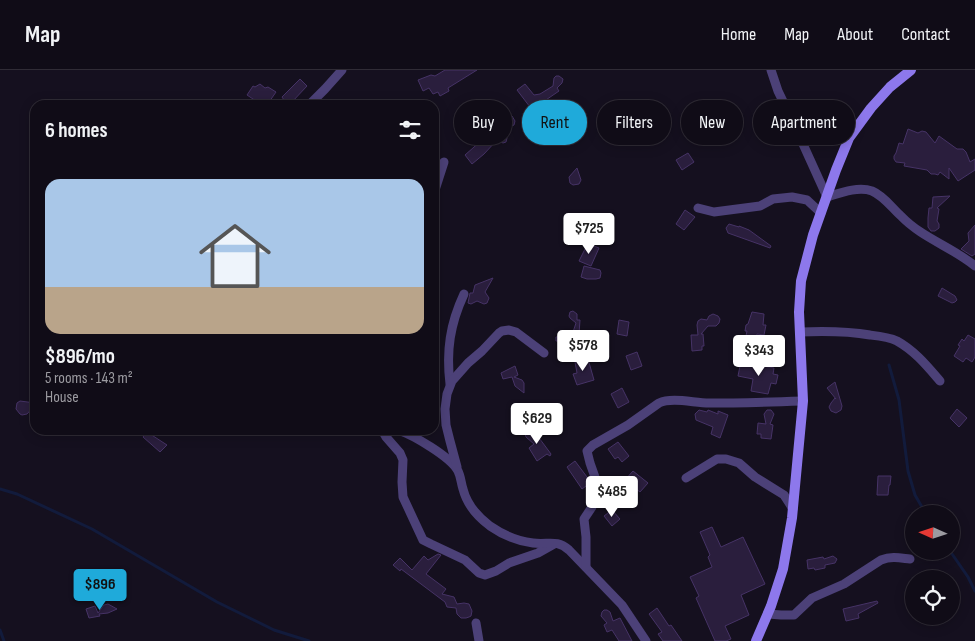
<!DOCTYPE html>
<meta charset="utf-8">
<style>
body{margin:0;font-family:"Sofia Sans Condensed",sans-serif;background:#191520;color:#f1f3f6;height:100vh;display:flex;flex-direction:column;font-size:19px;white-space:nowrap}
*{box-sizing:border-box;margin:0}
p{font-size:16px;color:#9c9ba1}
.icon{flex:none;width:28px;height:28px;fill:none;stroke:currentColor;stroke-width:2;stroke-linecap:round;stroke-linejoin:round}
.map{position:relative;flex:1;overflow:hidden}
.side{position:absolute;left:30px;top:30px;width:409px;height:335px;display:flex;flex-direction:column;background:#100c17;border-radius:15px;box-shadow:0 2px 12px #0003,0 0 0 1px #302c36}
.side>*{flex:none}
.guide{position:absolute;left:454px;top:30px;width:446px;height:45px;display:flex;gap:10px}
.needle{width:32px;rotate:273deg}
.buttons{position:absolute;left:905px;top:435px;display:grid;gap:10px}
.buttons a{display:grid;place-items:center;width:55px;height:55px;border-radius:50%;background:#100c17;box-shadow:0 2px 12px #0003,0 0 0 1px #302c36;font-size:25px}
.price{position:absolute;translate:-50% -42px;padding:0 11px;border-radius:5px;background:#fff;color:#222;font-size:16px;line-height:32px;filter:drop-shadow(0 1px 2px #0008)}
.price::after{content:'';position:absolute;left:50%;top:30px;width:15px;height:11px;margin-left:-8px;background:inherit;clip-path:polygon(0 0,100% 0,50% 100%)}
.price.on{background:#1faada;color:#111}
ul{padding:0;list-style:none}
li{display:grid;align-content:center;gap:10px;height:265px;padding:0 15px}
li+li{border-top:1px solid #302c36}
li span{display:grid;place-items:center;height:155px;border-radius:15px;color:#555}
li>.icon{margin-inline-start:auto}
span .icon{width:90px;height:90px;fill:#fffc;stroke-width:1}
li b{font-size:21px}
h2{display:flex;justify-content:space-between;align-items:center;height:60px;padding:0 15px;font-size:21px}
.tag{padding:0 18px;border-radius:22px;background:#100c17;box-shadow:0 2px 12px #0003,0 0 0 1px #302c36;font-size:18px;line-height:45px}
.tag.on{background:#1faada;color:#111}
header{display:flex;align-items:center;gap:30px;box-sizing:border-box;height:70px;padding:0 25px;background:#100c17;border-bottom:1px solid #302c36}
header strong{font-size:24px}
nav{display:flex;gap:28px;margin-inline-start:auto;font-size:18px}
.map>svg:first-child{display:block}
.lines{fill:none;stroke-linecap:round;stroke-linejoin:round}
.stream{stroke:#121b3c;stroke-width:3}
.building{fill:#2a1e3d;stroke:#463366}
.street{stroke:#4c4178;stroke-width:9}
.secondary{stroke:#8d78ec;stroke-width:10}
</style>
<header>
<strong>Map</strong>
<nav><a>Home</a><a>Map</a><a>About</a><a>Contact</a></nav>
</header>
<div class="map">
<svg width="975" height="571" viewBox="0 0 975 571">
<rect width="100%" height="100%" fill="#15101f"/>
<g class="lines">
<g class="stream">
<polyline points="889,295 899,330 908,401 915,425 926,444"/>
<polyline points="0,419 17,424 92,459 217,532 274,560 309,571"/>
<polyline points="950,481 968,507 975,521"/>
<polyline points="0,560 4,571"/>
</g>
</g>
<g class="building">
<polygon points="445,0 477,0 448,18 449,21 440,26 438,22 433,24 429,18 423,21 418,10 431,5 435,6"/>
<polygon points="556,6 559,6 563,9 562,13 557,18 559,21 540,34 535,33 530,37 517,20 525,14 534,25 540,24 553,16 554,8"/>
<polygon points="300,9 307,16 291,33 286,33 282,27"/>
<polygon points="260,14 265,18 268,17 276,22 267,35 262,35 247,25 253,16 255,17"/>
<polygon points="506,45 512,46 515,51 514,55 509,57 504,63 507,68 506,72 503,73 497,70 484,84 472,94 465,85 482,70 480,69 497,53 499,55"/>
<polygon points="908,59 918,63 922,61 926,62 935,73 939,66 957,79 963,79 966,82 970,92 975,89 975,100 958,111 949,98 949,109 940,102 938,105 935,104 931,104 927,100 904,96 905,93 896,92 894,89 894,86 896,83 899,73 903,74"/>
<polygon points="688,83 694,92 682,100 676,90"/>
<polygon points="577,98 581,110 579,114 573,115 570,113 569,107"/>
<polygon points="950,126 937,138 939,139 937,151 939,154 939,158 935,161 931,161 928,157 928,148 929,138 932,138 933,127"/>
<polygon points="685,140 695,147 684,160 676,154"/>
<polygon points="729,154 739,157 739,156 749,160 771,176 770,178 728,163 726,158"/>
<polygon points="975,155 975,184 972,186 961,179 969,171 968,163"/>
<polygon points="589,174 599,178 591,196 579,191 586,177 588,177"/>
<polygon points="584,196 600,200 601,203 600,208 596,209 587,209 581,207"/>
<polygon points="493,208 485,222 489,228 487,233 484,234 477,231 471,234 468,233 470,223 473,223 475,215"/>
<polygon points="942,218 955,226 957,230 955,232 952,233 938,226"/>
<polygon points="573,241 577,244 577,250 580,250 579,264 582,263 579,266 579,272 573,271 569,274 566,274 564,271 556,271 556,267 572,265 576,253 570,248 569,246 570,242"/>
<polygon points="752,242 764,244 763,255 766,255 764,265 757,264 756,268 746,266 747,261 745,261 746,255 748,254"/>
<polygon points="713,244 718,246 720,249 719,253 716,256 708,256 701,264 703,264 704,276 702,276 702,280 692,281 691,265 698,265 697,255 698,251 701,249 707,250 709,246"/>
<polygon points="619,250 629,252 627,266 617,264"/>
<polygon points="968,265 975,269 975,287 972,292 966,288 963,292 954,286 960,276 958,275 962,269 964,271"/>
<polygon points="637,282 642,296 631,300 626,286"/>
<polygon points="588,289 594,310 577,315 573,304 577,303 575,292"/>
<polygon points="743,292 774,298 773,304 778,305 776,314 771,313 768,324 751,321 753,309 738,306 740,296 742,296"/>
<polygon points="515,296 518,305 514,307 522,310 524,313 524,323 515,316 512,307 503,309 501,303"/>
<polygon points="835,312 842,336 841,340 836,343 831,341 829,337 831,333 835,328 836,329 827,318"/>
<polygon points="622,318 629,332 618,338 611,324"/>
<polygon points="20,331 35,333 35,335 27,344 22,345 20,344 16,339 17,333"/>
<polygon points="957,339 967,348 959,357 950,348"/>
<polygon points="699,340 707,342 708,340 718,344 718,341 728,345 720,368 711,364 713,357 696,350 695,344"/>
<polygon points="767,340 771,340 774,344 770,354 773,355 771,369 761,368 761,364 757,364 758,353 766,354 764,344"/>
<polygon points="531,357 551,384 550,386 547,384 537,391 529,378 534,374 526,367 525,364 526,360"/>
<polygon points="147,362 167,375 160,382 143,367"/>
<polygon points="618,372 629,386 622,392 618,387 615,389 608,379"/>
<polygon points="575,391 590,411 590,413 582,419 567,397"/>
<polygon points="633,401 648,413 640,422 625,410"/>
<polygon points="878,406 891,406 890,415 889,415 888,425 877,425"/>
<polygon points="612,440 620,449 612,456 604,446"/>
<polygon points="712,457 721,477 743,467 765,514 741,525 749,545 725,556 731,569 726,571 715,571 696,528 699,526 690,507 712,497 708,487 710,485 700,462"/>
<polygon points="438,484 441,485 426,504 446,519 442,524 454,527 457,534 464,533 469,534 472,541 471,546 469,547 466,548 461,548 457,544 456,538 447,537 445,532 401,499 400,501 393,495 400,488 412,500 424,486 428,490"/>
<polygon points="833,486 837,489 835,493 825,495 825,498 815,500 814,498 808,499 807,490 823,487 824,489"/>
<polygon points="877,531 878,533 858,544 859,548 846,551 843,539"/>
<polygon points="108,534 117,539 108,543 99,544 100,546 89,548 86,539 95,536 98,543 104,535"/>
<polygon points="657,538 669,556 671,555 682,571 663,571 658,564 662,562 649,544"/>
<polygon points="604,540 607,540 610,542 613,551 620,548 632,571 619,571 612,560 607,562 604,555 607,553 601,546 602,542"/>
</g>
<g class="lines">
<g class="street">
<path d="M 771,0 L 778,21 L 793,52 L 827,127 C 840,123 858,116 872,121 C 884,126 892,138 901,146 C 922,168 952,177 975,196"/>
<polyline points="309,35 325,19 342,0"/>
<polyline points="434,123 444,92"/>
<polyline points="698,138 714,142 760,136 773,129 792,127 807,130 821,143"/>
<path d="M 800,262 C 824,261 847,261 870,265 C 879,266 889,267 897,271 C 915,281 927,296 940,311"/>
<path d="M 450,314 C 446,281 450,254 464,224"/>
<polyline points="382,360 386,367 400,383 403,390 402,412 403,427 423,470 431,474 465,490 479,503 485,505 496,501 509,493 538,483 554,474"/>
<path d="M 398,360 C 413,365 451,387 458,401 C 461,407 461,413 463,419 C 467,435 478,447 490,456 C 503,465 517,471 533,473 C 549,475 556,469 569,480 L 622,535 L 646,571"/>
<polyline points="457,397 450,371 446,355 445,339 447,324 452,311 468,293 482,281 499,263 502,261 509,260 516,262 544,283"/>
<polyline points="686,408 717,389 726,389 739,393 755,407 784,425 793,439"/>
<path d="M 586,497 L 586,467 L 584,449 L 592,437 L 595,427 L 596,410 L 590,393 L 587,381 L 593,375 L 628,355 L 659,333 C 672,327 694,333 709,333 C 740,333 772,332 803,331"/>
<path d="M 768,544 L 781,545 L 794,545 L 812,528 L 844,514 L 881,490 C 892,486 900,488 910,489"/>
<polyline points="476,553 479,571"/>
</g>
<polyline class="secondary" points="756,571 771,536 783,499 792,448 803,331 799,242 801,211 813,165 836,100 849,68 871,38 890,17 911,0"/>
</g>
</svg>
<div class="buttons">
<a><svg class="needle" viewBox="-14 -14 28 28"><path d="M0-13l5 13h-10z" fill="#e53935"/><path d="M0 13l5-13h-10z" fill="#9c9ba1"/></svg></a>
<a><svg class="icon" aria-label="locate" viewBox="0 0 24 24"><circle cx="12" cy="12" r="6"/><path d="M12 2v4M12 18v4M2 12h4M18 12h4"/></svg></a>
</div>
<b class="price" style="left:589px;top:185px">$725</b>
<b class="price" style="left:583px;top:302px">$578</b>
<b class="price" style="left:759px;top:307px">$343</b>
<b class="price" style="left:537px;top:375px">$629</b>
<b class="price" style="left:612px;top:448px">$485</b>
<b class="price on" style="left:100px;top:541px">$896</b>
<div class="guide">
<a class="tag">Buy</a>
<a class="tag on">Rent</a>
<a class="tag">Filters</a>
<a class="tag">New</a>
<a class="tag">Apartment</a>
</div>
<section class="side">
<h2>6 homes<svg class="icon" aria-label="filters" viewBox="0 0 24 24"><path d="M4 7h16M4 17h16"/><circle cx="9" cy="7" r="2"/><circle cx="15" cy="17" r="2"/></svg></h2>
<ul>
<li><span style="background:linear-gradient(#a9c7e8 70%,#b9a48a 0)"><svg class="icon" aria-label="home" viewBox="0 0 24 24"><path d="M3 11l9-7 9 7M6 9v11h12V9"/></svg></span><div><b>$896/mo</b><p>5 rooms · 143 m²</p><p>House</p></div></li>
</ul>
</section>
</div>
